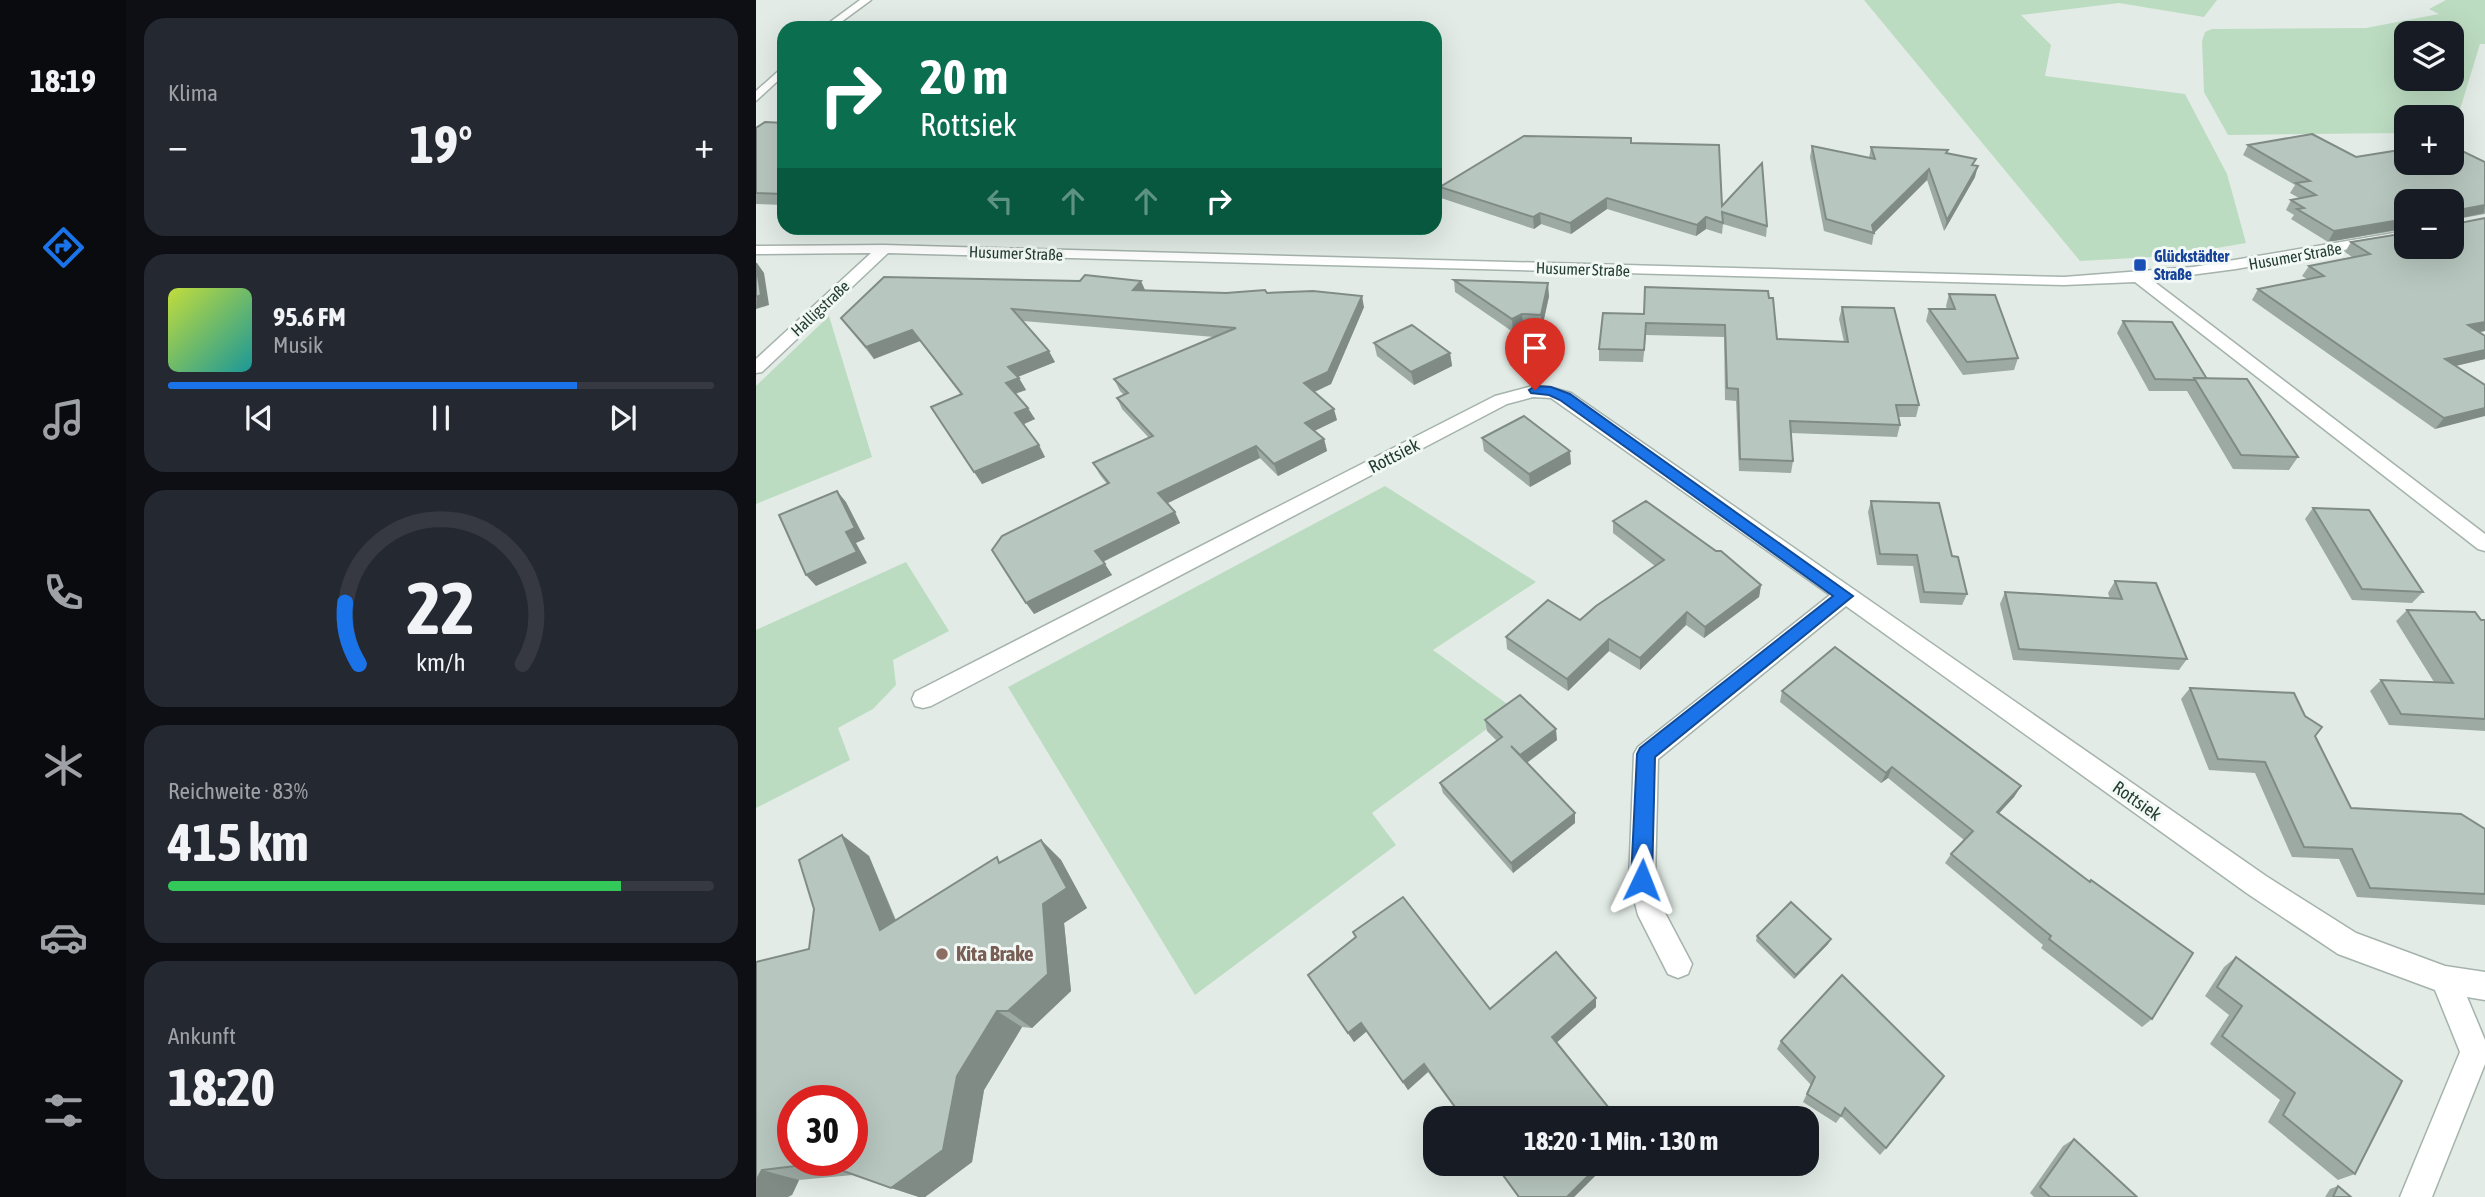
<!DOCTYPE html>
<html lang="de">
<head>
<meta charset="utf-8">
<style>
  body { margin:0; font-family:"Asap Condensed",sans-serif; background:#242831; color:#f1f3f6; height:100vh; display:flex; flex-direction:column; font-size:26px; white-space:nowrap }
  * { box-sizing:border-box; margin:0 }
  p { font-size:23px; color:#9ea1a6 }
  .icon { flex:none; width:38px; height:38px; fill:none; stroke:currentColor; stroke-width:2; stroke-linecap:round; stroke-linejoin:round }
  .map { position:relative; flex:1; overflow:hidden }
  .sheet { display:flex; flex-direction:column; gap:18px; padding:18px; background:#0d0f14; width:630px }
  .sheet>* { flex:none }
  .top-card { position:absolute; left:21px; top:21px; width:665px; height:214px; border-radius:21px; box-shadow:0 7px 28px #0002; background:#0b6e4f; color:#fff; overflow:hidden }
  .fabs { position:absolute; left:1638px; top:21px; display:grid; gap:14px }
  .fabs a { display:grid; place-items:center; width:70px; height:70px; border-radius:14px; background:#171b24; box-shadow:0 7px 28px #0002; font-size:35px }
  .speed { position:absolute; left:21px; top:1085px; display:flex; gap:14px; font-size:35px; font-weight:700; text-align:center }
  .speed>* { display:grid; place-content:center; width:91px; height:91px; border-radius:50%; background:#171b24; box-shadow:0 7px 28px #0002; line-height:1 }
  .speed .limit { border:10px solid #d22; background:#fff; color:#111 }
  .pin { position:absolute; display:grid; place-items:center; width:60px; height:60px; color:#fff; margin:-72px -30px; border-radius:50% 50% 50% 0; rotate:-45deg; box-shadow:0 0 7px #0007 }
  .pin .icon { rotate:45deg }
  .me { position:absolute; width:77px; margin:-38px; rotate:2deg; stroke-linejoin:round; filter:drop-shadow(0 0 5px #0008) }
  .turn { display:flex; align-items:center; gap:24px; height:147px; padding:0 28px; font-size:32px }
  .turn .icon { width:91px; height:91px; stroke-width:2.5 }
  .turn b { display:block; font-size:49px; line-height:60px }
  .lanes { display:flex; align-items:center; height:66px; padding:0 28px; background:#0003; justify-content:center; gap:35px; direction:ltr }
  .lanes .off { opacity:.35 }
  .big { font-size:52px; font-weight:700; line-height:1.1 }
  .sheet .card { flex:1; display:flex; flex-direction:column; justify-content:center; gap:10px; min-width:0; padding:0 24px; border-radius:21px; background:#242831 }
  .sheet .dial { align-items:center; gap:0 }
  .dial svg { height:182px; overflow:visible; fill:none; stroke:#363941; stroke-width:7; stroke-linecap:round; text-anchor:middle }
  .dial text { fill:#f1f3f6; stroke:none }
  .song { display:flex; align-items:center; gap:21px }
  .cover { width:84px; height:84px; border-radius:10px; background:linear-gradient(135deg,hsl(70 70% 55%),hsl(180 70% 35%)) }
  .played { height:7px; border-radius:4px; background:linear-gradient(90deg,#1a73e8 75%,#363941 75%) }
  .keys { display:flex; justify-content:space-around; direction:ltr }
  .heat { display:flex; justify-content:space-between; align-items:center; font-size:38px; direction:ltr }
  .charge { height:10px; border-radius:5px; background:linear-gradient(90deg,#34c759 83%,#363941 0) }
  .trip { position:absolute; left:667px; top:1106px; width:396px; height:70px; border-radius:21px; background:#171b24; box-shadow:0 7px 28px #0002; font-weight:700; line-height:70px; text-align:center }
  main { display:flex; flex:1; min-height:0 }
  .tab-bar { display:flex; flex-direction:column; width:126px; justify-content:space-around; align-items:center; background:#090b0e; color:#9ea1a6 }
  .tab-bar .icon { width:49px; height:49px }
  .tab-bar .current { color:#1a73e8 }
  .tab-bar b { font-size:32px; color:#f1f3f6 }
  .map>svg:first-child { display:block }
  .green { fill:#bcdcc1; fill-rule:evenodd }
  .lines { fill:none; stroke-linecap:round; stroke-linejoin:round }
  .street-casing { stroke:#a5b3ac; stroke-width:3 }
  .street { fill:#fff; fill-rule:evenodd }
  .wall { fill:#9daaa4 }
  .shaded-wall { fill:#808b86 }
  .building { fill:#b7c6bf; stroke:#808b86; stroke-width:2; fill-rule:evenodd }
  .route { fill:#1a73e8; stroke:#114b97; stroke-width:2 }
  .transit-dot { fill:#1a4fb4; stroke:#f2f8f5; stroke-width:2.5 }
  .education-dot { fill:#8d6e63; stroke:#f2f8f5; stroke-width:2.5 }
  .labels { text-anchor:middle; stroke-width:6; stroke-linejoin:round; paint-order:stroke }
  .far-street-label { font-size:16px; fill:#233c32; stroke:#f2f8f5 }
  .far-transit-label { font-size:16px; font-weight:bold; fill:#164399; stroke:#f2f8f5; text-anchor:start }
  .street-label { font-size:18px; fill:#233c32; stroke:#f2f8f5 }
  .near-education-label { font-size:21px; font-weight:bold; fill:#785e54; stroke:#f2f8f5; text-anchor:start }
</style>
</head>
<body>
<main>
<nav class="tab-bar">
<b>18:19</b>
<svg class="icon current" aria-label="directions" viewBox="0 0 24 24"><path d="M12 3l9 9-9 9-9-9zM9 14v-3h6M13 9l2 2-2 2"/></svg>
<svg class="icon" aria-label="music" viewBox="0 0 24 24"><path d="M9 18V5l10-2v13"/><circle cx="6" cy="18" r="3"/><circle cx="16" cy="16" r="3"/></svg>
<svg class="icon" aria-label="phone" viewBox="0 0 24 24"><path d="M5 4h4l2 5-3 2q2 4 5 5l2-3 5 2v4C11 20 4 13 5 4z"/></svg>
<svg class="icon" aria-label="climate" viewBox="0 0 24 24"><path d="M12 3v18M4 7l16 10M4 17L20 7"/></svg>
<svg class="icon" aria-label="car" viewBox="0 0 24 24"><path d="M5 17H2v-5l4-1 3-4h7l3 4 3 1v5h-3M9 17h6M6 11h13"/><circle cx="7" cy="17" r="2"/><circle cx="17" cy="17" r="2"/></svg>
<svg class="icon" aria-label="filters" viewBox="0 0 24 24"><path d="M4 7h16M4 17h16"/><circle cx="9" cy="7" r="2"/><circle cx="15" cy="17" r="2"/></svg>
</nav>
<section class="sheet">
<div class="card"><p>Klima</p>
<div class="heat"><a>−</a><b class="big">19°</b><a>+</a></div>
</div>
<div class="card">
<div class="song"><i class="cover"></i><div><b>95.6 FM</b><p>Musik</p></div></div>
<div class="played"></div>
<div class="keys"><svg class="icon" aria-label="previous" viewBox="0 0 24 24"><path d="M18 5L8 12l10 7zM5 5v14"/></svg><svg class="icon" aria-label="pause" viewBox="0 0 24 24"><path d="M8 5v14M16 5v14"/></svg><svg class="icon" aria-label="next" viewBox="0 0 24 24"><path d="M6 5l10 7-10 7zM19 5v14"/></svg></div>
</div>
<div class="card dial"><svg viewBox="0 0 100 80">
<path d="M14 69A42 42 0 1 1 86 69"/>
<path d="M14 69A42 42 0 0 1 8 42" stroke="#1a73e8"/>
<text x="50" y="56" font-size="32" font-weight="700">22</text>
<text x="50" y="72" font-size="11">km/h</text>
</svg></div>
<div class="card"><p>Reichweite · 83%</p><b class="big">415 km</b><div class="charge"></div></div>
<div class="card"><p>Ankunft</p><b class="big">18:20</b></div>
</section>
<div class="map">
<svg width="1729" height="1197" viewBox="0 0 1729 1197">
  <rect width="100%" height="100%" fill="#e2ebe6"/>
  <g class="green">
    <polygon points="1108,0 1461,0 1448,17 1363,3 1265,15 1295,45 1289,76 1429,94 1471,174 1490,243 1413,256 1324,261"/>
    <path d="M1690 0H1729V44H1724L1697 132 1696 117H1650V133L1472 135 1448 92 1446 41 1449 32 1456 29 1610 28 1683 14 1673 9ZM1650 33H1696V79H1650Z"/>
    <polygon points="73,316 116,457 0,504 0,386"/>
    <polygon points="629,486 780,582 677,650 758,709 616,813 640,845 439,995 252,687"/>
    <polygon points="150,562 193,631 137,660 140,685 117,709 82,728 94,760 0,808 0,630"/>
  </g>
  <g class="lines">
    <defs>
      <g id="street">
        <polygon points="104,0 115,0 77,28 66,28"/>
        <polygon points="28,66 28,75 0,101 0,91"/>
        <polygon points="1650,231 1650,239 1480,269 1396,280 1729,534 1729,551 1722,549 1379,282 1308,285 132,253 6,372 0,373 0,359 115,253 0,254 0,246 128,245 1308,277 1437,267"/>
        <polygon points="777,386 793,387 815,393 1510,876 1600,933 1689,966 1729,972 1729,1000 1711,997 1729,1040 1729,1064 1676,1197 1644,1197 1704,1052 1679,990 1582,954 1492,894 1090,606 902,759 899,880 908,911 936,964 932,974 922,978 912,974 882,915 873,880 878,754 882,747 1074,595 795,398 777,397 751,404 175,706 167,708 159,706 156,699 159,692 739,396"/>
      </g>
    </defs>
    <use href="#street" class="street-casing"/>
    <use href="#street" class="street"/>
  </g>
  <g class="wall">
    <polygon points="28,123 28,205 0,204 0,128"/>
    <polygon points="875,143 966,206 1011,226 1010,237 967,224 966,234 950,229 940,236 851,209 815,234 785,224 778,229 685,198 684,187"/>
    <polygon points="1492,145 1600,157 1729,162 1729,214 1701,219 1700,221 1704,223 1729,218 1729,331 1723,332 1729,359 1700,366 1729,385 1679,429 1496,300 1502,289 1551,279 1546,276 1553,266 1596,257 1589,252 1595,242 1696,247 1650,201 1650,229 1572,242 1535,219 1538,215 1530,210 1535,200 1543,198 1534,193 1539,185 1487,155"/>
    <polygon points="1056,146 1113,158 1115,147 1191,153 1218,165 1219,177 1188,231 1171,180 1118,233 1116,245 1068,231 1054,157"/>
    <polygon points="698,280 793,296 786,328 767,327 757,332 699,292"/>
    <polygon points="389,291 470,293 511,293 608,307 575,384 558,392 581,420 558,431 568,439 571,451 522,476 504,458 411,503 424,523 347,562 356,575 278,614 351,484 344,475 337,463 393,438 366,409 361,398 368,395 364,391 358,379 458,337 267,321 299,362 262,377 270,390 259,394 279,419 267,424 289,457 226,484 205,395 164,341 118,359 85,318"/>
    <polygon points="1193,294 1262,358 1258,370 1207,375 1170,321 1173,309 1191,309 1190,306"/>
    <polygon points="1013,298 1021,339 1088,342 1083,319 1086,307 1163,405 1160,417 1142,417 1144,425 1141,437 1035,433 1037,461 1035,473 983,471 980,401 969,400 968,337 890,335 887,362 843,361 843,349 888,314"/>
    <polygon points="1367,321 1451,379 1542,457 1533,470 1477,469 1431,391 1393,391 1361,333"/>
    <polygon points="618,343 694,353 696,366 658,385 621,356"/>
    <polygon points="726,438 815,464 774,487 728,451"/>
    <polygon points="1115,501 1196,556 1211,594 1206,605 1164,603 1157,566 1121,565 1112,512"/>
    <polygon points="1557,508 1667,592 1656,603 1596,600 1549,519"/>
    <polygon points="857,521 1005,585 1003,597 948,638 930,625 884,670 853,651 812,691 751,649 750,637 824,620 899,566 857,533"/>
    <polygon points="1359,581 1431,659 1423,670 1257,660 1244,604 1249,592 1354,599 1352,593"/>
    <polygon points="1651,610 1729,620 1729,731 1633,725 1614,691 1625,680 1678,682 1640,621"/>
    <polygon points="1434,688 1559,736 1595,808 1729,829 1729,905 1601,897 1583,859 1536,857 1499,773 1453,770 1425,699"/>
    <polygon points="1026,691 1265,786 1258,797 1243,813 1396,1019 1386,1027 1285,948 1287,945 1189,863 1195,854 1208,840 1132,778 1125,783 1024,702"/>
    <polygon points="729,720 801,740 771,763 819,813 819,823 757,873 687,793 684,783 741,741 731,731"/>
    <polygon points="86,835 113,856 140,920 285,840 305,860 331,908 308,923 315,991 276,1028 266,1027 228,1090 216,1162 169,1197 163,1197 97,1175 43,1180 36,1195 0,1197 53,949"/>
    <polygon points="1001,936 1072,944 1038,979 1000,941"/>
    <polygon points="1480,957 1599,1174 1582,1180 1512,1122 1524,1100 1454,1044 1473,1015 1449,996 1468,967"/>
    <polygon points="552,975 734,1009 840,1007 800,1043 861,1118 706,1118 672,1072 652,1090 611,1031 598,1042"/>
    <polygon points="1025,1041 1130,1148 1124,1155 1085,1116 1080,1123 1047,1102 1055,1085 1021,1049"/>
    <polygon points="1318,1139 1381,1197 1278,1197 1274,1193 1307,1146"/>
    <polygon points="738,1164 851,1164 818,1197 762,1197"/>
    <polygon points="1582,1186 1595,1197 1569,1197 1574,1189"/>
  </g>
  <g class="shaded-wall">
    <polygon points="1222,166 1219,177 1188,231 1191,220"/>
    <polygon points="1173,169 1171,180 1118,233 1116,225"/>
    <polygon points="851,198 851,209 815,234 814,223"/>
    <polygon points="1729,205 1728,213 1696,220 1702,210"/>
    <polygon points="784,213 785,224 778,229 777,217"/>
    <polygon points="950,217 950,229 940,236 941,225"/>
    <polygon points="1650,219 1650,228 1572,242 1578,231"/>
    <polygon points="1,263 8,273 13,305 0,309"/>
    <polygon points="385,281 390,292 377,290"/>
    <polygon points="792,283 793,296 786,328 785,315"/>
    <polygon points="606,296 608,307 575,384 552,395 548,383"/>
    <polygon points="766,314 767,327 757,332 756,319"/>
    <polygon points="1729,322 1729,331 1704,336 1712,325"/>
    <polygon points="156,330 164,341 118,359 110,347"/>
    <polygon points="1729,350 1729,359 1681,370 1689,359"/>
    <polygon points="293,351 299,362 259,378 252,367"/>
    <polygon points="694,353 696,366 658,385 655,372"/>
    <polygon points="263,378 270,390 257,394 250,383"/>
    <polygon points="272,408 279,419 266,425 259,413"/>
    <polygon points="1729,408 1729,416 1679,429 1688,418"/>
    <polygon points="578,409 581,420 552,434 549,423"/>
    <polygon points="568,439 571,451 522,476 518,464"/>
    <polygon points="283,445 289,457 226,484 218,472"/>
    <polygon points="500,446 504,458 408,505 402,493"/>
    <polygon points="814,451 815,464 774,487 773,474"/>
    <polygon points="81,491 90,502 109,539 100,543 111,563 60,586 50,575 90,532"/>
    <polygon points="419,512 424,523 346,562 339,551"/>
    <polygon points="349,564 356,575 278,614 270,603"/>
    <polygon points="1005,585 1003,597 948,638 949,627"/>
    <polygon points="931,612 930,625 884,670 884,658"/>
    <polygon points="853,639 853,651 812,691 811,679"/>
    <polygon points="800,729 801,740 766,766 764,755"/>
    <polygon points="1136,767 1132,778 1125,783 1130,773"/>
    <polygon points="1265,786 1258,797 1235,822 1241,812"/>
    <polygon points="819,813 819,823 757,873 755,863"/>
    <polygon points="86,835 113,856 151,949 124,930"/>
    <polygon points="285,840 305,860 331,908 308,923 315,991 276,1028 252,1011 287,904"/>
    <polygon points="1075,939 1072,944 1038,979 1040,975"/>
    <polygon points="840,998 840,1007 797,1046 796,1037"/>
    <polygon points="241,1011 266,1027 228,1090 216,1162 169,1197 163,1197 135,1188 201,1076"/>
    <polygon points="605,1023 611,1031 598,1042 592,1033"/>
    <polygon points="668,1064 672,1072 652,1090 647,1082"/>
    <polygon points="844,1164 851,1164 818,1197 811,1197"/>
    <polygon points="6,1170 43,1180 36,1195 32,1197 0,1197 0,1181"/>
  </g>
  <g class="building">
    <polygon points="9,122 28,123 28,194 0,193 0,128"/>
    <polygon points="1556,134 1600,157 1650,149 1650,163 1696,163 1696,146 1729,162 1729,205 1702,210 1700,221 1704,223 1729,218 1729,322 1712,325 1729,336 1729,350 1689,359 1729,385 1729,408 1688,418 1502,289 1568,276 1553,266 1614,254 1595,242 1650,233 1650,247 1696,247 1696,201 1650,201 1650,219 1578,231 1541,209 1548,208 1535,200 1560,195 1540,183 1554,181 1492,145"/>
    <polygon points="768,136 875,138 875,143 963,145 966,206 1006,163 1011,226 966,212 967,223 950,217 941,225 851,198 814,223 784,213 777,217 684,187"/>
    <polygon points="1056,146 1119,159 1115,147 1192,150 1190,153 1220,159 1216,165 1222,166 1191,220 1173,169 1116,225 1118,233 1070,219"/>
    <polygon points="0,263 5,295 0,297"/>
    <polygon points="329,275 385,281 377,290 470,293 509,290 511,293 557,291 606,296 572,372 548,383 578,409 549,423 568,439 518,464 500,446 402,493 419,512 339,551 349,564 270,603 236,550 246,536 353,483 337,463 397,436 361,398 372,393 358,379 480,328 256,309 293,351 252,367 263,378 250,383 272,408 259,413 283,445 218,472 175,407 206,394 156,330 110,347 85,318 128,277 324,281"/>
    <polygon points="698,280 792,283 785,315 766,314 756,319"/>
    <polygon points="889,287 1012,291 1013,298 1017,298 1021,339 1092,342 1086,307 1138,308 1163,405 1140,405 1144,425 1034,421 1037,461 984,459 982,389 971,388 969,325 890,323 888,350 843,349 847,313 888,314"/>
    <polygon points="1193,294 1239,295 1262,358 1211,362 1173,309 1199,309"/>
    <polygon points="1367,321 1416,322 1451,379 1438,378 1438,380 1399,379"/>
    <polygon points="656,325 694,353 655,372 618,343"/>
    <polygon points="1438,378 1491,379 1542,457 1485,455"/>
    <polygon points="768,416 814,451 773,474 726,438"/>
    <polygon points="81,491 99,528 90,532 101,552 50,575 23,515"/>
    <polygon points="890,501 960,551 965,551 1005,585 949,627 931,612 884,658 853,639 811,679 750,637 792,600 824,620 840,606 908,560 857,521"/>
    <polygon points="1115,501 1183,503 1196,556 1202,557 1211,594 1168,592 1161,555 1124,554"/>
    <polygon points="1557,508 1613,510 1667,592 1606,589"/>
    <polygon points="1359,581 1400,583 1431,659 1263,649 1249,592 1366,599"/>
    <polygon points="1651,610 1719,612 1725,620 1729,620 1729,719 1645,714 1625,680 1697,683"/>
    <polygon points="1079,647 1265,786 1241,812 1334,882 1335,880 1437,953 1396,1019 1293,939 1295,936 1195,854 1217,831 1136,767 1130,773 1026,691"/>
    <polygon points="1434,688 1538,693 1549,716 1566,727 1559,736 1595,808 1705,814 1729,829 1729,894 1614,888 1596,849 1548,847 1509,762 1462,759"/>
    <polygon points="764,695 800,729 764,755 755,746 819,813 755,863 684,783 746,737 729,720"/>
    <path d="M86 835 124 930 241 857 243 863 285 840 311 888 287 904 292 974 252 1011H241L201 1076 187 1150 135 1188 65 1163 6 1170 0 1181V962L53 949 58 909 43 860ZM37 1101H96V1160H37Z"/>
    <polygon points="647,897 734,1009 800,952 840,998 796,1037 861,1118 707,1118 668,1064 647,1082 605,1023 592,1033 552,975 600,937 597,932"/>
    <polygon points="1035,902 1075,939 1040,975 1001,936"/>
    <polygon points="1480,957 1646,1081 1599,1174 1527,1115 1539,1093 1466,1036 1486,1006 1461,987"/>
    <polygon points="1086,975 1188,1076 1130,1148 1089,1108 1085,1116 1051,1094 1059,1077 1025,1041"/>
    <polygon points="1318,1139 1381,1197 1294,1197 1284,1187"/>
    <polygon points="739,1164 844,1164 811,1197 763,1197"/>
    <polygon points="1582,1186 1595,1197 1577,1197"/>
  </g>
  <polygon class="route" points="779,386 795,387 814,394 1097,596 899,757 896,880 893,887 886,889 878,887 875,880 881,754 884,748 1077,596 804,400 793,395 775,393 773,390"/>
  <rect class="transit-dot" x="1377" y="258" width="14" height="14" rx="3.5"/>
  <circle class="education-dot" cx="186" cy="954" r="7"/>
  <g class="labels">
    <g class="far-street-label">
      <text transform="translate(260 253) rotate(2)" y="6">Husumer Straße</text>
      <text transform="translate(1539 256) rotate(-10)" y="6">Husumer Straße</text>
      <text transform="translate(827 269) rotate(2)" y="6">Husumer Straße</text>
      <text transform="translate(64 308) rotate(-43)" y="6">Halligstraße</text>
    </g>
    <g class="far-transit-label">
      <text x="1398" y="262">Glückstädter<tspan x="1398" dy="18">Straße</tspan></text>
    </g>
    <g class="street-label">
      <text transform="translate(638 456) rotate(-27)" y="6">Rottsiek</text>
      <text transform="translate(1381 801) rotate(35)" y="6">Rottsiek</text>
    </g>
    <g class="near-education-label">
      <text x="200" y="961">Kita Brake</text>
    </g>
  </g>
</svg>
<div class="fabs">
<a><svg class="icon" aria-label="layers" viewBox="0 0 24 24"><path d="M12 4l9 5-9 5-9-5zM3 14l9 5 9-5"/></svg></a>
<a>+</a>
<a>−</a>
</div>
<div class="speed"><div class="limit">30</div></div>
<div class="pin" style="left:779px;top:390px;background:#d93025"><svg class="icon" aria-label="arrive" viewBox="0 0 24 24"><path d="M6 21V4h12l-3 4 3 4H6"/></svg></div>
<svg class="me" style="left:886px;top:880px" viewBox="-20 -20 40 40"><path d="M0-17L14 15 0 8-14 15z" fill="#1a73e8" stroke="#fff" stroke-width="4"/></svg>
<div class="trip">18:20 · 1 Min. · 130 m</div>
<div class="top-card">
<div class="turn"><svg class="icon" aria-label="right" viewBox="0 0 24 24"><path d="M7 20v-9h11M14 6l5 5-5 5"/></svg><div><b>20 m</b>Rottsiek</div></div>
<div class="lanes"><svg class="icon off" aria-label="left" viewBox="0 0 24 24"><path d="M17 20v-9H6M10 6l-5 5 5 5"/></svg><svg class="icon off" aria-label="ahead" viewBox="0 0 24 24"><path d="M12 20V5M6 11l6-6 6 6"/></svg><svg class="icon off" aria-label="ahead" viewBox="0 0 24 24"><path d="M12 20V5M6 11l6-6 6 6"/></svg><svg class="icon" aria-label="right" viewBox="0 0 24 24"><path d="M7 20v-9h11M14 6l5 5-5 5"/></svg></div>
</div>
</div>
</main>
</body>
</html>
